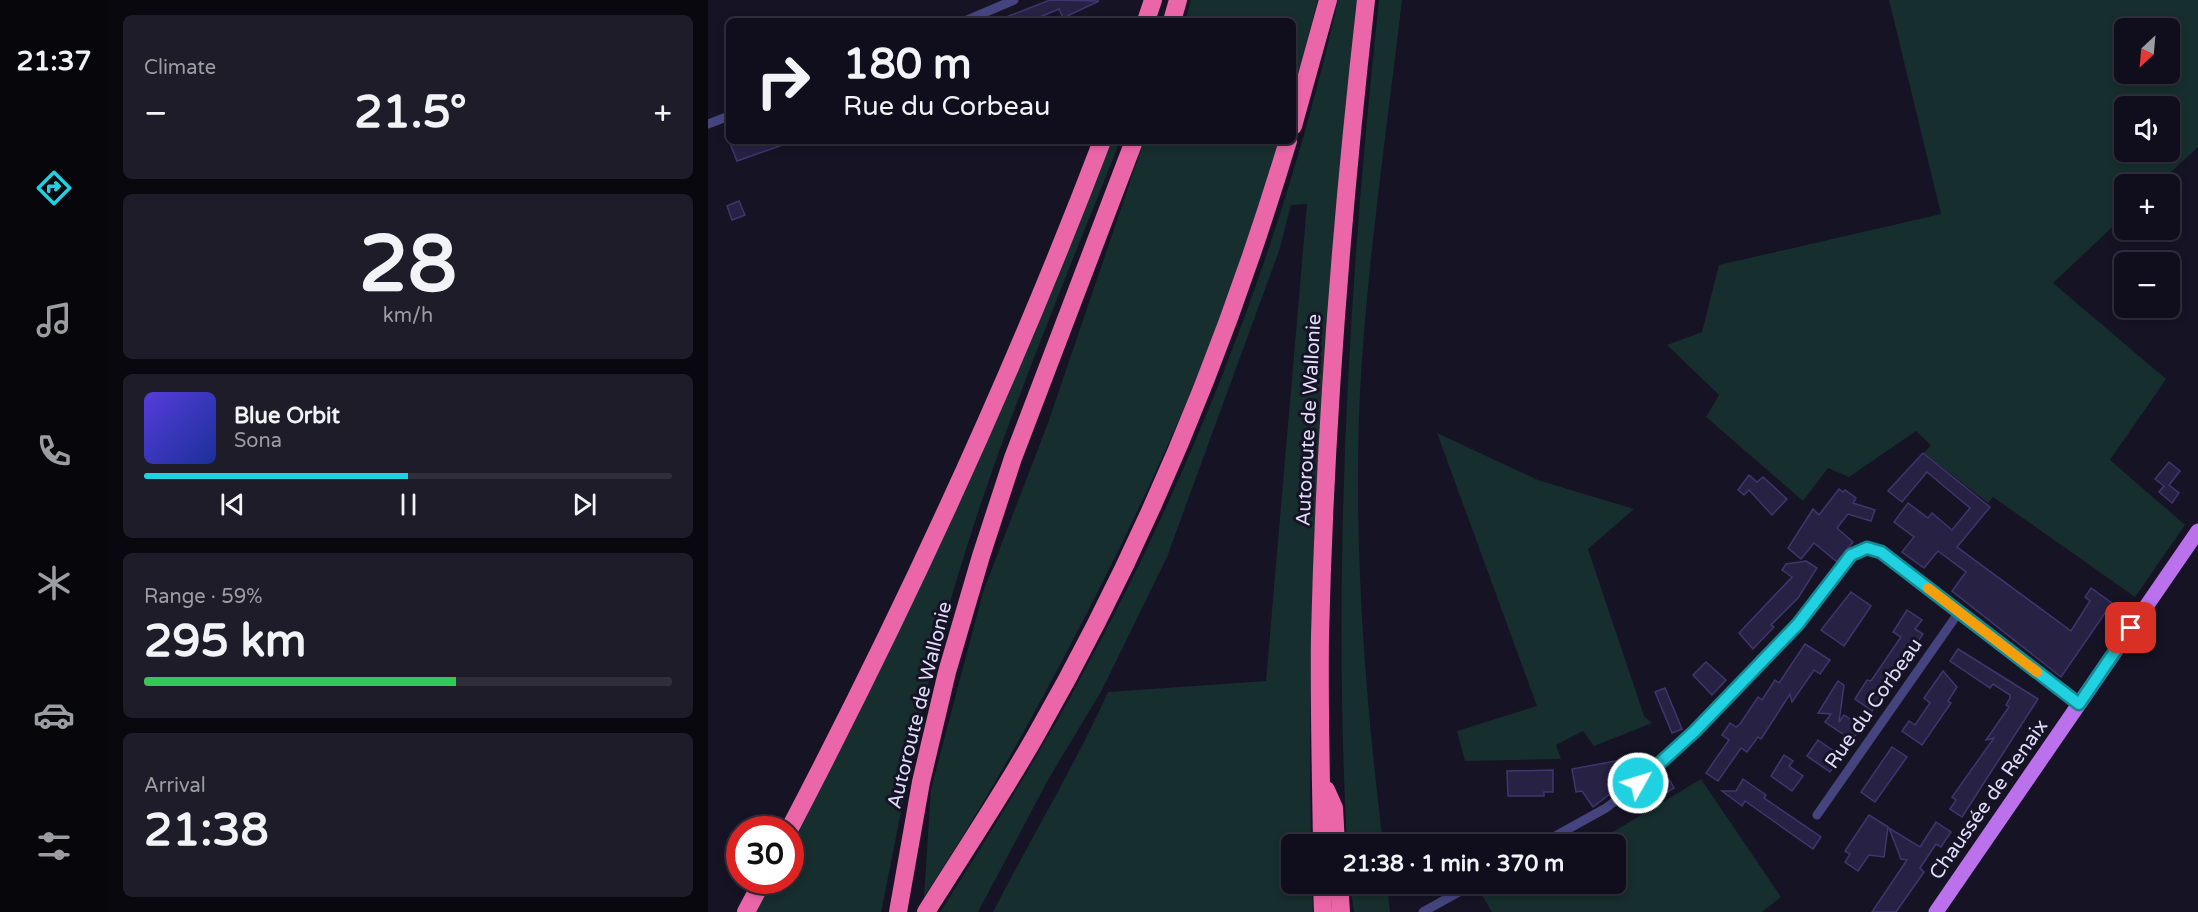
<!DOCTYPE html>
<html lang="en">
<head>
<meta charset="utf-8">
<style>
  body { margin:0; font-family:"Varela Round",sans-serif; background:#1e1c29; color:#f1f3f6; height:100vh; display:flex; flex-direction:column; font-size:22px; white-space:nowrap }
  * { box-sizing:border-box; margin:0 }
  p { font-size:20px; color:#9c9ca3 }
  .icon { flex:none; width:33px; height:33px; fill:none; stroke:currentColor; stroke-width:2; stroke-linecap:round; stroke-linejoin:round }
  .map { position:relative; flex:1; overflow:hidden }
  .side { display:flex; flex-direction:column; gap:15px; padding:15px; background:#09080f; width:600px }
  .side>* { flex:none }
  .banner { position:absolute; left:18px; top:18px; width:570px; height:126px; border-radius:9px; box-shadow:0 3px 9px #0003,0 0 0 2px #302e3b; background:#100e1c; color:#f1f3f6; overflow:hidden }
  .needle { width:39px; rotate:206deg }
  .fabs { position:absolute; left:1406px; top:18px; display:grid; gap:12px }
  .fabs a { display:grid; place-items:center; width:66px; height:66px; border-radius:9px; background:#100e1c; box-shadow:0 3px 9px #0003,0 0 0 2px #302e3b; font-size:30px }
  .speed { position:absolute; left:18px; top:816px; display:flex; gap:12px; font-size:30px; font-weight:700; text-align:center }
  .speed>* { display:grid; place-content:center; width:78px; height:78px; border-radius:50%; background:#100e1c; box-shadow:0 3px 9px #0003,0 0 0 2px #302e3b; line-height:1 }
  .speed .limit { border:9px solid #d22; background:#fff; color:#111 }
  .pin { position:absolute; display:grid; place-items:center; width:51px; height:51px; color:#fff; margin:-26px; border-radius:12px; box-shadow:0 3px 9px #0006 }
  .me { position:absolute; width:66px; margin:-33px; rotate:51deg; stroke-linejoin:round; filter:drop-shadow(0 0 4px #0008) }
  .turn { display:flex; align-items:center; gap:21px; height:126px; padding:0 18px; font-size:27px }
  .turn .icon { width:78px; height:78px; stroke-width:2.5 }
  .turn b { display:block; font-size:42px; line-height:51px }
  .big { font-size:45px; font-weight:800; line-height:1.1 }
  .side .widget { flex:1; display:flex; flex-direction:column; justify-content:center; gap:9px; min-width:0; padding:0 21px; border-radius:9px; background:#1e1c29 }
  .side .dial { align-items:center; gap:0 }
  .dial b { font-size:78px; line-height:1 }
  .song { display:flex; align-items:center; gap:18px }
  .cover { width:72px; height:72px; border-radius:9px; background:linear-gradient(135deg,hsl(250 70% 55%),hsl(230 70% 35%)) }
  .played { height:6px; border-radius:3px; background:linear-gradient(90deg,#20d2e1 50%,#302e3b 50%) }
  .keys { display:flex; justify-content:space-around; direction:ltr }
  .heat { display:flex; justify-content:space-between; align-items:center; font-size:33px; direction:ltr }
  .charge { height:9px; border-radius:4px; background:linear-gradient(90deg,#34c759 59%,#302e3b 0) }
  .trip { position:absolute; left:573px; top:834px; width:345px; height:60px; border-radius:9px; background:#100e1c; box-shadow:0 3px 9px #0003,0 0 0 2px #302e3b; font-weight:800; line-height:60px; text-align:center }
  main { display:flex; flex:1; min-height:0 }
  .tabs { display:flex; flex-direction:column; width:108px; justify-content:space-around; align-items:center; background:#06060b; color:#9c9ca3 }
  .tabs .icon { width:42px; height:42px }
  .tabs .current { color:#20d2e1 }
  .tabs b { font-size:27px; color:#f1f3f6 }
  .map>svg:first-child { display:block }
  .green { fill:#162e2d; fill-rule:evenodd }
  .building { fill:#272144; stroke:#40366d; stroke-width:1.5 }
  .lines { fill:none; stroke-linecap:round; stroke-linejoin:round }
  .minor { stroke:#45447e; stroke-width:9 }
  .primary { stroke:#bc71ec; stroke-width:15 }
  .motorway { stroke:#eb66a8; stroke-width:18 }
  .route-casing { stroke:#158892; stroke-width:15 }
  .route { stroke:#20d2e1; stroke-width:10 }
  .slow { stroke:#f59e0b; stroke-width:10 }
  .labels { text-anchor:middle; stroke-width:6; stroke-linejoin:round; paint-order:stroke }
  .street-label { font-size:20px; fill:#dfdcfa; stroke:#161325 }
</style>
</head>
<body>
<main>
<nav class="tabs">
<b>21:37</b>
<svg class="icon current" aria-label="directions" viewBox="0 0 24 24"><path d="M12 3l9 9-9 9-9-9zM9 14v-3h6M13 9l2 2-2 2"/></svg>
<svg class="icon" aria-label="music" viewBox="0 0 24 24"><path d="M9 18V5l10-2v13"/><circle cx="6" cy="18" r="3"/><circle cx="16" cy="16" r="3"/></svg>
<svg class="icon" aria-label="phone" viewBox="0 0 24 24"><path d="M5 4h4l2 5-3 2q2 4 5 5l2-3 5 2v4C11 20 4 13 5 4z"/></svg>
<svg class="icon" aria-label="climate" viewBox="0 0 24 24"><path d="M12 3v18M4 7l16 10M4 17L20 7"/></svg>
<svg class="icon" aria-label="car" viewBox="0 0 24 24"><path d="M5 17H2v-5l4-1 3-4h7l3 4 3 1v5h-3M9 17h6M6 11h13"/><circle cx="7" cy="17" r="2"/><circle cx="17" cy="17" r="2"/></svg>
<svg class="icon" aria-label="filters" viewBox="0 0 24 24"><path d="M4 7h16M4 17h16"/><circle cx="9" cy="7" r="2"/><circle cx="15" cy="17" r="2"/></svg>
</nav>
<section class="side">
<div class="widget"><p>Climate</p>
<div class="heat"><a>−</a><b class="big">21.5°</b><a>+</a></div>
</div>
<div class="widget dial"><b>28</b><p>km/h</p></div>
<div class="widget">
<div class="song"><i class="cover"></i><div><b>Blue Orbit</b><p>Sona</p></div></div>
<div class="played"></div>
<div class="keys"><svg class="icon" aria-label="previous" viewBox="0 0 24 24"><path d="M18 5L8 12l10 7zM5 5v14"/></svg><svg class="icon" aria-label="pause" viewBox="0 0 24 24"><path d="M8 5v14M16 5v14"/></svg><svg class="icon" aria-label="next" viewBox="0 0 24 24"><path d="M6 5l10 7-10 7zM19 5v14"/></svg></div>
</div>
<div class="widget"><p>Range · 59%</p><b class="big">295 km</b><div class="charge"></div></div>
<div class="widget"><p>Arrival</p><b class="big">21:38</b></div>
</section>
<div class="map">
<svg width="1490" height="912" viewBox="0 0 1490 912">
  <rect width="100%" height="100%" fill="#161325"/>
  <g class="green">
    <polygon points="483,0 610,0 585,93 585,21 477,21"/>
    <path d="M630 0H650C619 280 597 562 603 844H584V884H604L605 912H285C323 838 366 767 400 692L558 681 599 204 583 205 571 251 459 557 394 690 341 778 270 912H232C281 835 329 759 372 679 487 468 578 235 630 0Z"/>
    <path d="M671 0H694C679 130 659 261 652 392 645 542 657 695 675 844H639C624 563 641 280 671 0Z"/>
    <path d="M1181 0H1490V147L1450 184H1416V216L1345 283 1458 379 1402 460 1477 525 1427 597 1285 497 1280 503 1216 453 1223 445 1208 431 1141 477 1120 468 1095 501 998 417 1011 395 959 345 994 332 1011 265 1233 214ZM1416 28H1461V74H1416ZM1416 106H1461V152H1416Z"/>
    <path d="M402 141H412C346 308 274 476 229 650 206 736 191 825 173 912H47L64 881 82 880 83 846 154 707 236 536Z"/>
    <path d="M436 141H572C534 279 477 413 415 541 355 663 291 783 216 897L223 789 275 592 340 423Z"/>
    <polygon points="729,433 830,480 926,509 880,549 936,716 944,723 886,746 875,731 848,745 853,759 757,761 749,731 829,706"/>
    <polygon points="993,779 1073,897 1054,912 784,912 767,884 908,884 908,844 885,844"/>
    <polygon points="642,884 679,884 682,912 646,912"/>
  </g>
  <g class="building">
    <polygon points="342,0 391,1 355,18 351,9 332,17 334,21 288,21"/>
    <polygon points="21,141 86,141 29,161"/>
    <polygon points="31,201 37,215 24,220 19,206"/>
    <polygon points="1215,453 1282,507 1249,547 1363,631 1382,601 1377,597 1383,588 1404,603 1353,677 1244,591 1258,572 1230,551 1216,568 1194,552 1206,537 1186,522 1200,503 1220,518 1224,513 1244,530 1262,508 1219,472 1194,502 1180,491"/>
    <polygon points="1461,462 1472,471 1461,485 1471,493 1464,503 1451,492 1456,486 1447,479"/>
    <polygon points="1041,475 1049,482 1055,477 1079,499 1064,515 1041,490 1036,495 1030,490"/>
    <polygon points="1131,489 1135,492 1137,490 1148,498 1145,503 1167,510 1163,521 1140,514 1129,528 1145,542 1129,562 1106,543 1093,559 1080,548 1105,509 1111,515"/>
    <polygon points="1098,561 1109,568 1090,598 1063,625 1066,627 1045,649 1031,633 1084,577 1074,570 1078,564"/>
    <polygon points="1143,592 1163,606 1136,646 1113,630"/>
    <polygon points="1199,610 1214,620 1207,629 1215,634 1164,711 1147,699 1159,680 1163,681 1193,637 1185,632"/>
    <polygon points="1097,644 1122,660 1112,674 1106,670 1084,702 1082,694 1053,739 1050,737 1039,752 1033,748 1010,781 998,773 1021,740 1014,735 1022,723 1028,727 1032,724 1050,697 1054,700 1067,680 1071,683"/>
    <polygon points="1250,649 1330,699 1254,817 1242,809 1248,800 1244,797 1286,738 1278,740 1301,707 1298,705 1302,698 1302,695 1285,684 1282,688 1242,661"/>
    <polygon points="998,662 1018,680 1004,695 985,675"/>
    <polygon points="1235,671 1249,687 1240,701 1243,703 1214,745 1194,731 1201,721 1207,725 1222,703 1216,698"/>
    <polygon points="1130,681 1136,685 1131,722 1136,715 1154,727 1144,740 1117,722 1123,714 1110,713"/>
    <polygon points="957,688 974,729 964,733 947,692"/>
    <polygon points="1110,740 1133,756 1122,772 1099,756"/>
    <polygon points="1184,747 1199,757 1167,802 1153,792"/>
    <polygon points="940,755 941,758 949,758 885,807 874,791 868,792 864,769"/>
    <polygon points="1076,755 1085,761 1081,766 1095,776 1084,791 1063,776"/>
    <polygon points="845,770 845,792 836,792 836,796 800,796 799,771"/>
    <polygon points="961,779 966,788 926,812 921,804"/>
    <polygon points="1035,779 1058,795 1056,798 1113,837 1105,849 1037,801 1034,806 1014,791 1028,791"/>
    <polygon points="1161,815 1180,827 1176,857 1161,855 1150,871 1137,862 1142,854 1137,851"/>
    <polygon points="1228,822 1243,832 1233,847 1228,844 1212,868 1216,872 1188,912 1164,912 1199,860 1193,859 1181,828 1212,847"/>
  </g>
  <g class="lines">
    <g class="minor">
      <polyline points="257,21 306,0"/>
      <polyline points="0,124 21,116"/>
      <polyline points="1109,815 1251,612"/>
      <polyline points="833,844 898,808 947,770 1090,624 1143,555 1159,548 1173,552 1371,704"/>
      <polyline points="715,912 765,884"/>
    </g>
    <polyline class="primary" points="1228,912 1490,531"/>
    <g class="motorway">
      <polyline points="438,21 445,0"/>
      <polyline points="464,21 470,0"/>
      <polyline points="585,126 620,0"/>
      <polyline points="618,790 626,808 628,844"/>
      <path d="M81 830C198 606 304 377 394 141"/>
      <path d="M614 844C613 775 611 706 612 636 617 424 634 211 658 0"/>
      <polyline points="614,884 615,912"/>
      <polyline points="631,884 633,912"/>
      <polyline points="38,912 55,880"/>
      <polyline points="190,912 213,782 239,672 273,556 305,458 426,141"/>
      <path d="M218 912C255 853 294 795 328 735 435 548 518 347 580 141"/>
    </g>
  </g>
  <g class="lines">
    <defs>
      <polyline id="route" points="930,783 987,731 1090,624 1143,555 1159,548 1173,552 1371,704 1423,628"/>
    </defs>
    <use href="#route" class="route-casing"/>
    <use href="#route" class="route"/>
    <polyline class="slow" points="1220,588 1329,672"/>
  </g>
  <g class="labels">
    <g class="street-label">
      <text transform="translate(600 420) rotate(-87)" y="7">Autoroute de Wallonie</text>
      <text transform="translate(1165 703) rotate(-55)" y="7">Rue du Corbeau</text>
      <text transform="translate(211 705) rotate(-76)" y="7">Autoroute de Wallonie</text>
      <text transform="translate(1280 799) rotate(-55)" y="7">Chaussée de Renaix</text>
    </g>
  </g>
</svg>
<div class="fabs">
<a><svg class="needle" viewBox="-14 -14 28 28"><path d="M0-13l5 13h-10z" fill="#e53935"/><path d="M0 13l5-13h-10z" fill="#9c9ca3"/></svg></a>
<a><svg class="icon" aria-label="sound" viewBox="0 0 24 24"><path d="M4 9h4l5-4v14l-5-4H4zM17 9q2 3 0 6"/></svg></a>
<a>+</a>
<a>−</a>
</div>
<div class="speed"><div class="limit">30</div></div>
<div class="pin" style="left:1423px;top:628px;background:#d93025"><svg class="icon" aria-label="arrive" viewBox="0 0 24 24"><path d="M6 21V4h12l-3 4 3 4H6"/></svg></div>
<svg class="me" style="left:930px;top:783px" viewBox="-20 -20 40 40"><circle r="17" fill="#20d2e1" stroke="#fff" stroke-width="3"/><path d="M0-11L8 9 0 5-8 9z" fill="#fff"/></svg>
<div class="trip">21:38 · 1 min · 370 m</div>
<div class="banner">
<div class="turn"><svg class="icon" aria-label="right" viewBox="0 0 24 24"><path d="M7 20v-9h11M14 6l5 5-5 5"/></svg><div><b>180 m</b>Rue du Corbeau</div></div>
</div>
</div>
</main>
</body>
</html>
